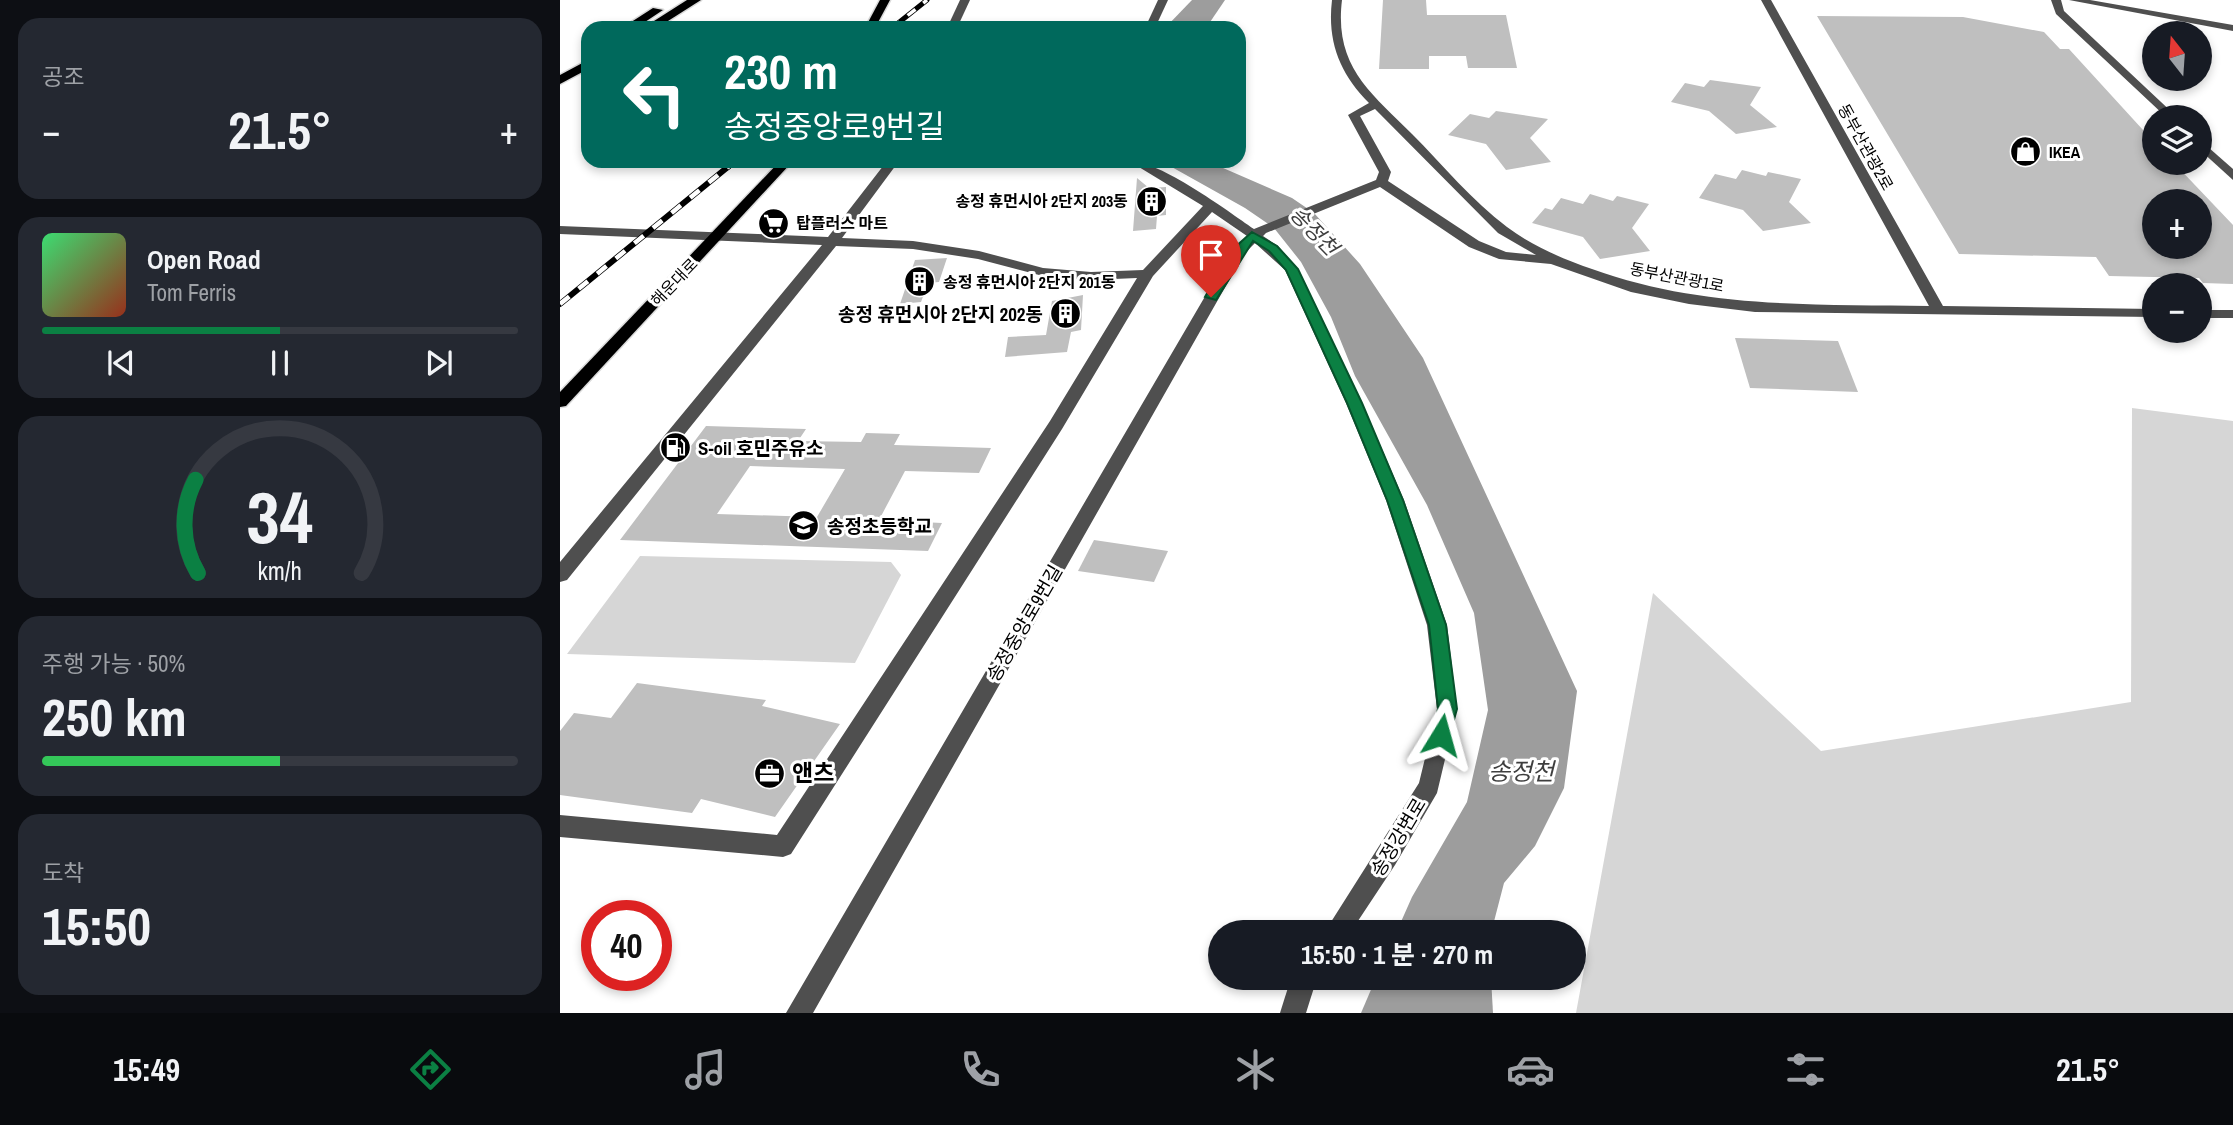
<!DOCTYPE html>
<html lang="ko">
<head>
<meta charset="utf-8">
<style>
  body { margin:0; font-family:"Archivo Narrow","Noto Sans KR",sans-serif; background:#242831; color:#f1f3f6; height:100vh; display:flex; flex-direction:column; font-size:26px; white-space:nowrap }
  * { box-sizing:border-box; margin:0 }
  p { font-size:23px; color:#9ea1a6 }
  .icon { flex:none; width:38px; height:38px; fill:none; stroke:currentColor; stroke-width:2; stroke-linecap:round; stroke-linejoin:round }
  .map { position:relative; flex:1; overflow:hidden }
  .sheet { display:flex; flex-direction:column; gap:18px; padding:18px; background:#0d0f14; width:560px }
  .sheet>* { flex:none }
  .top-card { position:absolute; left:21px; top:21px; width:665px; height:147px; border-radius:21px; box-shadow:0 4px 10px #0003; background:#00695c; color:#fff; overflow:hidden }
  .needle { width:46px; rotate:343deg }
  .controls { position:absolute; left:1582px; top:21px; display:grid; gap:14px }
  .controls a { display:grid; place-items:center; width:70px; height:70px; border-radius:50%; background:#171b24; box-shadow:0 4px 10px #0003; font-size:35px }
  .speed { position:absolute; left:21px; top:900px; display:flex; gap:14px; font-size:35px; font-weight:700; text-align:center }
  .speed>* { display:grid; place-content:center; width:91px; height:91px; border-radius:50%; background:#171b24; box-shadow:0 4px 10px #0003; line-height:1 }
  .speed .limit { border:10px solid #d22; background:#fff; color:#111 }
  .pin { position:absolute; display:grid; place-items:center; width:60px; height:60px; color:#fff; margin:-72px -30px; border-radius:50% 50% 50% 0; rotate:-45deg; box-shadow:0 0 7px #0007 }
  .pin .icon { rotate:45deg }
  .me { position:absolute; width:77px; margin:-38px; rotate:8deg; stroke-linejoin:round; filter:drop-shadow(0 0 5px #0008) }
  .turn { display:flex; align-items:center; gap:24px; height:147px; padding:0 28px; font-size:32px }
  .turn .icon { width:91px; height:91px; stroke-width:2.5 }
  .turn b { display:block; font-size:49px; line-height:60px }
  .big { font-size:52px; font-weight:700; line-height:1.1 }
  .sheet .tile { flex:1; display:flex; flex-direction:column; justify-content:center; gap:10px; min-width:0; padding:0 24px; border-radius:21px; background:#242831 }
  .sheet .dial { align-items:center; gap:0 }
  .dial svg { height:182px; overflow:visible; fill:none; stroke:#363941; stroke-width:7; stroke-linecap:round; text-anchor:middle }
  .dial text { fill:#f1f3f6; stroke:none }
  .song { display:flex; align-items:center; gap:21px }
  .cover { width:84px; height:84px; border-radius:10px; background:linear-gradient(135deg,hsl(140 70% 55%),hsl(10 70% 35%)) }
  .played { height:7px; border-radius:4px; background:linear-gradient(90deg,#0b8043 50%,#363941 50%) }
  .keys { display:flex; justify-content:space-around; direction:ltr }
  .heat { display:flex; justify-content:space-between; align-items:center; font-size:38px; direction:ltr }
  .charge { height:10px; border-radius:5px; background:linear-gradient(90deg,#34c759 50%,#363941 0) }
  .trip { position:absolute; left:648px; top:920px; width:378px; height:70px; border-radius:35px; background:#171b24; box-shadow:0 4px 10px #0003; font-weight:700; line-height:70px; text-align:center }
  .tabs { display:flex; height:112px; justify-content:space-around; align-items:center; background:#090b0e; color:#9ea1a6 }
  .tabs .icon { width:49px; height:49px }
  .tabs .selected { color:#0b8043 }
  .tabs b { font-size:32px; color:#f1f3f6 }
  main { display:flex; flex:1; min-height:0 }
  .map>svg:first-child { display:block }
  .green { fill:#d6d6d6 }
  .water { fill:#9d9d9d }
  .building { fill:#bfbfbf; fill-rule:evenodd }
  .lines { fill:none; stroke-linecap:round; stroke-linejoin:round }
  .major-casing { stroke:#dbdbdb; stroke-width:3 }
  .highway-casing { stroke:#dbdbdb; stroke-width:3 }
  .minor { fill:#4f4f4f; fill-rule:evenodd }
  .major { fill:#000; fill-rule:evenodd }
  .highway { fill:#000; fill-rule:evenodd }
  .rail-far1-casing { stroke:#000; stroke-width:5 }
  .rail-casing { stroke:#000; stroke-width:6 }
  .rail-far1 { stroke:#fff; stroke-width:3.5; stroke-dasharray:10; stroke-linecap:butt }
  .rail { stroke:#fff; stroke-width:4.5; stroke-dasharray:12; stroke-linecap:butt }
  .route { fill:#0b8043; stroke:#07532c; stroke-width:2 }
  .labels { text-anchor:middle; stroke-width:6; stroke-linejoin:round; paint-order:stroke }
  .far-street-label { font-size:16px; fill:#000; stroke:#fff }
  .far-poi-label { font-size:16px; font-weight:bold; fill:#000; stroke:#fff; text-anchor:start }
  .poi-label { font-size:19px; font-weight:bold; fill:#000; stroke:#fff; text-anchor:start }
  .street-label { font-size:19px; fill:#000; stroke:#fff }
  .water-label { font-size:21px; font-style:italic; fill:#3e3e3e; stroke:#fff }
  .near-poi-label { font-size:23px; font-weight:bold; fill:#000; stroke:#fff; text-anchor:start }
  .near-water-label { font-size:24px; font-style:italic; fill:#3e3e3e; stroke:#fff }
</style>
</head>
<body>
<main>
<section class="sheet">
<div class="tile"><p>공조</p>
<div class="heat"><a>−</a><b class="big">21.5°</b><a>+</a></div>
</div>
<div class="tile">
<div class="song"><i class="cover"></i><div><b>Open Road</b><p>Tom Ferris</p></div></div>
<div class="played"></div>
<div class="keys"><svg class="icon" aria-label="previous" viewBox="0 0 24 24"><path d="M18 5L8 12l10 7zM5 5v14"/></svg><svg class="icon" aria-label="pause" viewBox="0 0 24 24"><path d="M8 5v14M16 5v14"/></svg><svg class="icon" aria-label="next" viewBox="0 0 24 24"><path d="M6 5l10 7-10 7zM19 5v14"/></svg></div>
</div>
<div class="tile dial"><svg viewBox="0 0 100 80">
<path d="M14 69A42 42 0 1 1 86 69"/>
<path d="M14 69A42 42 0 0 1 13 28" stroke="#0b8043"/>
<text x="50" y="56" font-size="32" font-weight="700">34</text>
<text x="50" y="72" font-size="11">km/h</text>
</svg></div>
<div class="tile"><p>주행 가능 · 50%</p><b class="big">250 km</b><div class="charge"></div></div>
<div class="tile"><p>도착</p><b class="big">15:50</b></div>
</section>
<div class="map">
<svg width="1673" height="1013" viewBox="0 0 1673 1013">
  <rect width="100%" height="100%" fill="#fff"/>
  <g class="green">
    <polygon points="1572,408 1673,421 1673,1013 1016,1013 1093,593 1261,751 1571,702"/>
    <polygon points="80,556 331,562 341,575 295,663 7,654"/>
  </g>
  <g class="water">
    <polygon points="632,0 665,0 646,28 605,28"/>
    <polygon points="601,161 647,161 732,198 754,213 800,264 863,358 1017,691 1004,788 975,846 944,883 931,933 836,933 852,897 907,802 928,710 914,613 867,505 795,376 771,317 741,262 714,228 685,208"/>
    <polygon points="816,978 931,978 933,1013 801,1013"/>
  </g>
  <g class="building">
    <polygon points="823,0 866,0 867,15 946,15 957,68 908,68 906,56 869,56 869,69 819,69"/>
    <path d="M1257 16 1403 17 1484 32 1500 49H1509L1594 142V163H1614L1673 225V284L1643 283 1639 278 1549 276 1536 257 1399 254ZM1594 201H1640V247H1594Z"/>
    <polygon points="1150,80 1201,87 1190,105 1217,127 1176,134 1149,111 1111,102 1125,83 1144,87"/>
    <polygon points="936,111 988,119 970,138 991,162 946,170 926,144 888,135 910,114 929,118"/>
    <polygon points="1182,170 1206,176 1208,172 1241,179 1229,202 1251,223 1203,231 1183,210 1139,198 1155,174 1176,179"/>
    <polygon points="577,178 589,188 606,187 606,215 597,216 596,229 573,231"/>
    <polygon points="1030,194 1053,201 1057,196 1089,204 1072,228 1090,251 1040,259 1023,237 972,223 985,208 992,210 1001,198 1023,204"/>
    <polygon points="387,258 379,282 368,283 361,302 340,304 355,260"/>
    <polygon points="523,295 521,330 511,332 507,352 445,357 448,337 486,335 492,301"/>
    <polygon points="1175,338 1278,341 1298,392 1190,388"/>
    <path d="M146 426 246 429 238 441 301 442 306 433 340 434 334 445 431 448 419 473 345 471 319 520 382 523 368 551 60 540ZM190 466 285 469 257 517 157 514Z"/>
    <polygon points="534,540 608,551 594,582 518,571"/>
    <polygon points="77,683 206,700 202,706 280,724 215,817 141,799 132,813 0,795 0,731 14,713 51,718"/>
  </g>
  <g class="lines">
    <defs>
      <g id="major">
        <polygon points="320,0 330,0 315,28 305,28"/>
        <polygon points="220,161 233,161 6,406 0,407 0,392"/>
      </g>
      <g id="highway">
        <polygon points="127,0 141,0 97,28 83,28"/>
        <polygon points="93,8 103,10 76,28 62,28"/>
        <polygon points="28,60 28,69 0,84 0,75"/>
      </g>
    </defs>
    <use href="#major" class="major-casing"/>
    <use href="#highway" class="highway-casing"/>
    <g class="minor">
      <polygon points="400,0 410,0 397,28 387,28"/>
      <polygon points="598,0 608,0 595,28 585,28"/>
      <path d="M772 0H782C774 66 810 92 852 134 883 165 912 201 947 227 972 246 1003 259 1032 269 1142 309 1254 304 1369 306L1201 0H1211L1383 306 1594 309V317L1195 312 1129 304 1071 292 991 264 939 259 909 247 820 187 706 233 703 236 718 246 738 269 802 403 844 500 887 625 897 709 877 793 835 865 790 933H764L859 783 877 709 867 625 826 500 786 403 725 270 695 243 684 254 253 1013H226L671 252 687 236 652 212 593 276 502 429 231 854 223 857 0 837V815L217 835 490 421 577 278 531 280 483 276 418 259 353 249 276 246 7 580 0 582V562L262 245 0 234V226L268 237 327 161H339L282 238 353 241 419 251 483 268 531 272 583 270 643 206 569 161C601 161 666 210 694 229L816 180 819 172 788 115 809 103C780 74 767 42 772 0ZM815 109 938 233 976 255 946 252 919 241 828 181 831 172 800 116Z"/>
      <polygon points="1491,0 1501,0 1504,11 1617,117 1606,117 1496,14"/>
      <polygon points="1509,0 1530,0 1673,25 1673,31"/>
      <polygon points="1640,140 1673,169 1673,180 1640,150"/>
      <rect x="1640" y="310" width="33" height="8"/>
      <polygon points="731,978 757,978 746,1013 720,1013"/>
    </g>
    <use href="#major" class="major"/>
    <use href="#highway" class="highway"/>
    <defs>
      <g id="rail-far1">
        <polyline points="332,28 367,0"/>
        <polyline points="167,168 176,161"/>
      </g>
      <polyline id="rail" points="0,304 169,166"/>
    </defs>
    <use href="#rail-far1" class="rail-far1-casing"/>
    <use href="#rail" class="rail-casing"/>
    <use href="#rail-far1" class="rail-far1"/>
    <use href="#rail" class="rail"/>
  </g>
  <polygon class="route" points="692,232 717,246 738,269 802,403 843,500 886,625 897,709 888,741 881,743 874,741 872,735 878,709 869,625 827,500 787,403 726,270 709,251 693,241 656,300 645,297 673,249"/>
  <defs>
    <symbol id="shop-disc" viewBox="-11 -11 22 22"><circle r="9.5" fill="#000" stroke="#fff"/><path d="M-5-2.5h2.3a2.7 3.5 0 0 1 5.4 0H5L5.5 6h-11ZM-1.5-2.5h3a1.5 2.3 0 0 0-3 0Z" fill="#fff"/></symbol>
    <symbol id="building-disc" viewBox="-11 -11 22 22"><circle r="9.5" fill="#000" stroke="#fff"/><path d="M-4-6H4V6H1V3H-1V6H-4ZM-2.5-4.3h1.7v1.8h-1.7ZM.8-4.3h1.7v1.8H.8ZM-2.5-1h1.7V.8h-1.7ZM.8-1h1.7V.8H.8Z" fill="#fff"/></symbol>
    <symbol id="supermarket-disc" viewBox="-11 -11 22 22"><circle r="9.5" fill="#000" stroke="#fff"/><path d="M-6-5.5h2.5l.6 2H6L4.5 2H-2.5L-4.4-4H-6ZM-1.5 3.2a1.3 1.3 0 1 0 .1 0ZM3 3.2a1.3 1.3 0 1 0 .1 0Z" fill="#fff"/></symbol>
    <symbol id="fuel-disc" viewBox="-11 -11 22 22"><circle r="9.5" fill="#000" stroke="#fff"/><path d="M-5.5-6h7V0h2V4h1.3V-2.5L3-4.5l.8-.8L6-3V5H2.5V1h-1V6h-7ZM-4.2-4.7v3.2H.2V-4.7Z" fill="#fff"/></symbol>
    <symbol id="school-disc" viewBox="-11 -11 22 22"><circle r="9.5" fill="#000" stroke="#fff"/><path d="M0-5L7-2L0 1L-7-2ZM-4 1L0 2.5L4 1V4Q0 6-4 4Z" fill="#fff"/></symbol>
    <symbol id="office-disc" viewBox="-11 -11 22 22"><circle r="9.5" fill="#000" stroke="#fff"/><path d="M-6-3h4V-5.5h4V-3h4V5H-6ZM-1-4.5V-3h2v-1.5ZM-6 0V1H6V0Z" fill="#fff"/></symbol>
  </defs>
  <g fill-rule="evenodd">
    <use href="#shop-disc" x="1448" y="134" width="35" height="35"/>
    <use href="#building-disc" x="574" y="184" width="35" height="35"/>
    <use href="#supermarket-disc" x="196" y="206" width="35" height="35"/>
    <use href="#building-disc" x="342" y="264" width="35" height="35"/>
    <use href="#building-disc" x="488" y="296" width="35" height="35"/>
    <use href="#fuel-disc" x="98" y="430" width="35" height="35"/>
    <use href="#school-disc" x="226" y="508" width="35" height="35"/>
    <use href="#office-disc" x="192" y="756" width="35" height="35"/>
  </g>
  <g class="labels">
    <g class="far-street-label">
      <text transform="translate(1306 147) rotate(61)" y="6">동부산관광2로</text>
      <text transform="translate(1117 277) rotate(11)" y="6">동부산관광1로</text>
      <text transform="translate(114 282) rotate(-46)" y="6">해운대로</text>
    </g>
    <g class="far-poi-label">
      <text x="1489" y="158">IKEA</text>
      <text x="568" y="207" text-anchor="end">송정 휴먼시아 2단지 203동</text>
      <text x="236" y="229">탑플러스 마트</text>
      <text x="383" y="288">송정 휴먼시아 2단지 201동</text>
    </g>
    <g class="poi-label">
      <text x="483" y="321" text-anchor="end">송정 휴먼시아 2단지 202동</text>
      <text x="138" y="455">S-oil 호민주유소</text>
      <text x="267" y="533">송정초등학교</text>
    </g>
    <g class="street-label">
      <text transform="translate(464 623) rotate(-60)" y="7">송정중앙로9번길</text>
      <text transform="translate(838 837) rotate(-59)" y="7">송정강변로</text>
    </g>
    <g class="water-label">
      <text transform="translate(754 231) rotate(46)" y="7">송정천</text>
    </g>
    <g class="near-poi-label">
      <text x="232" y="781">앤츠</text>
    </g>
    <g class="near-water-label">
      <text x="961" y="780">송정천</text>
    </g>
  </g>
</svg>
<div class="controls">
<a><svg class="needle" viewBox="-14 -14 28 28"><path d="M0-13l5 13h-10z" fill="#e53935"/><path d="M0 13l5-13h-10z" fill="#9ea1a6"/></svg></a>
<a><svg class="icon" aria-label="layers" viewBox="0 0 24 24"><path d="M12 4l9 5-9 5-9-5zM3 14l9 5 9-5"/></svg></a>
<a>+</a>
<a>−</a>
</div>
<div class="speed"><div class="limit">40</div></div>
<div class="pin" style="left:651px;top:297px;background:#d93025"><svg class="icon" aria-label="arrive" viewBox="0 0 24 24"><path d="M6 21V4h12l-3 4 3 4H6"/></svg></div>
<svg class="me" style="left:881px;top:735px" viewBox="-20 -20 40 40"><path d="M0-17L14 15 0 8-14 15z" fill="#0b8043" stroke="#fff" stroke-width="4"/></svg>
<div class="trip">15:50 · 1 분 · 270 m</div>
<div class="top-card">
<div class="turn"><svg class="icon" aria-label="left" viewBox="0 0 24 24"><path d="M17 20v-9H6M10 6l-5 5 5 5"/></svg><div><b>230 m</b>송정중앙로9번길</div></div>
</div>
</div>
</main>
<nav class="tabs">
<b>15:49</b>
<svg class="icon selected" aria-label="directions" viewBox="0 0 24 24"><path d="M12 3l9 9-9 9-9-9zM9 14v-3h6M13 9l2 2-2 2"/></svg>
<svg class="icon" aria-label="music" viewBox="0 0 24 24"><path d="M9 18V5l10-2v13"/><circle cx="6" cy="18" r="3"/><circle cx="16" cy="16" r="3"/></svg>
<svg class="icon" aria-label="phone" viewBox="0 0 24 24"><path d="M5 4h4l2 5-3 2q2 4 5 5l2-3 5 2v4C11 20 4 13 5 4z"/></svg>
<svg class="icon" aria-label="climate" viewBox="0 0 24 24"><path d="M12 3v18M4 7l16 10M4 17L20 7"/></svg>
<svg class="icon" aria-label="car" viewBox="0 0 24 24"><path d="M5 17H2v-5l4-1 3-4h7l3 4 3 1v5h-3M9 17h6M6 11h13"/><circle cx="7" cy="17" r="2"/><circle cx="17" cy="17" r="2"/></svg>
<svg class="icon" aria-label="filters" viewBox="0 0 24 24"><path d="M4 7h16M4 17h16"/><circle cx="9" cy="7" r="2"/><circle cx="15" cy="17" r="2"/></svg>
<b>21.5°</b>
</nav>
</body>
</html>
